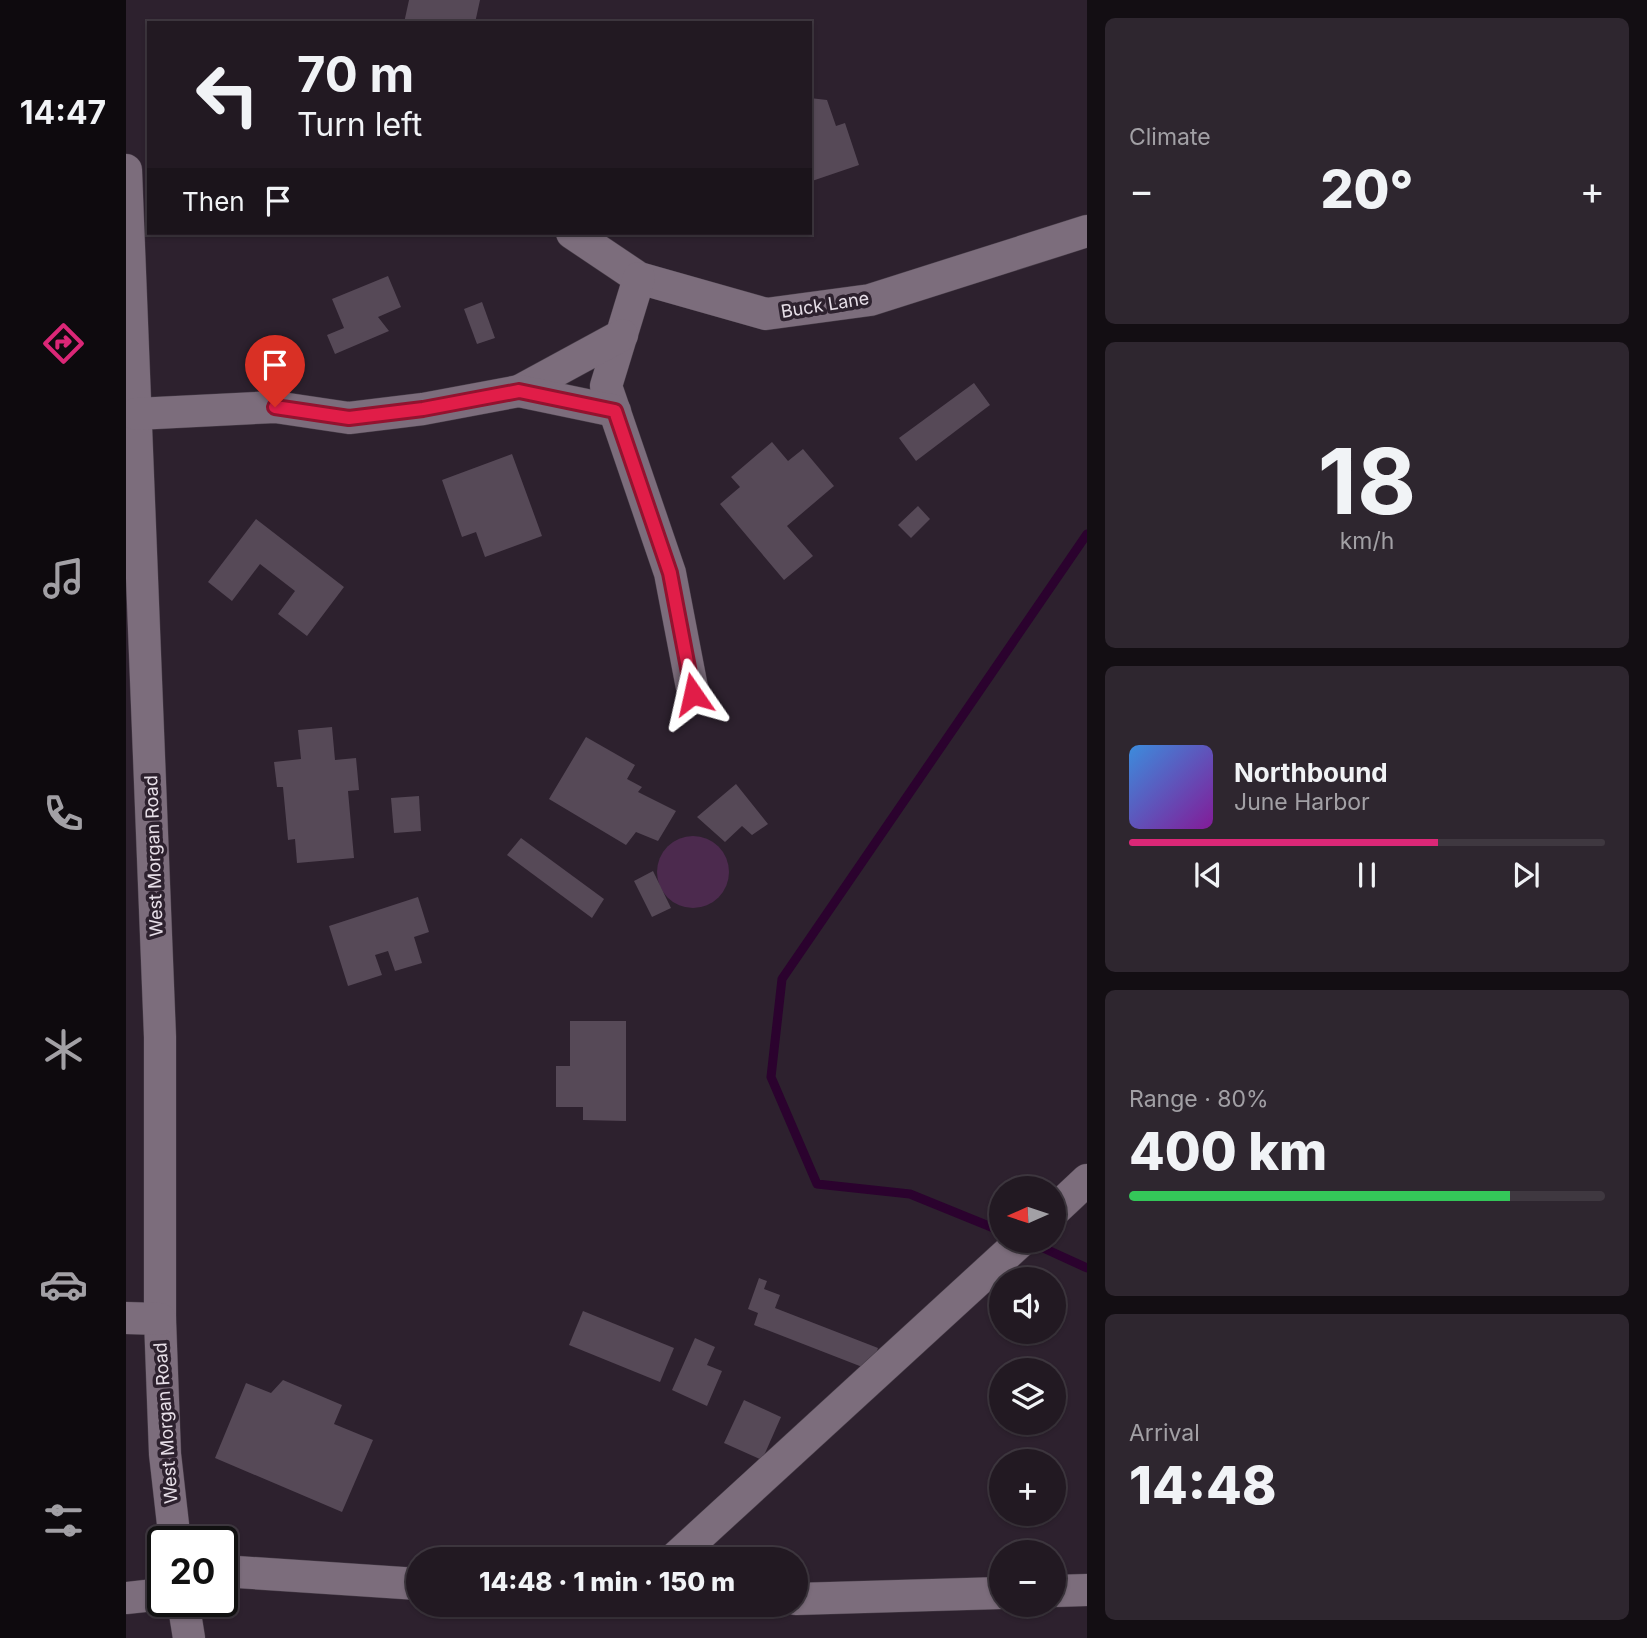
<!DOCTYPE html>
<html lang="en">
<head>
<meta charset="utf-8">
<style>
  body { margin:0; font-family:Inter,sans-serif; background:#2e262f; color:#f1f3f6; height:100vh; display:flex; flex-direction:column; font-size:26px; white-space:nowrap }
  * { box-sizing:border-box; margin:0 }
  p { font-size:23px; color:#a2a0a5 }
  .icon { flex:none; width:38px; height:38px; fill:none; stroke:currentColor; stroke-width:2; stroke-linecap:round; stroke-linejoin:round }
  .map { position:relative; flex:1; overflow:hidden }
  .panel { display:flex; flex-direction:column; gap:18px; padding:18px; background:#130e13; width:560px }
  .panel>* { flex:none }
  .hud { position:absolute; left:21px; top:21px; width:665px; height:214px; border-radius:0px; box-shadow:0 2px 5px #0004,0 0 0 2px #3f3840; background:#221922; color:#f1f3f6; overflow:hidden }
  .needle { width:46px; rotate:267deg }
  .controls { position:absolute; left:863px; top:1176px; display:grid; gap:14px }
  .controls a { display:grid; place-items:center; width:77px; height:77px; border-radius:50%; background:#221922; box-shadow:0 2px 5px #0004,0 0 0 2px #3f3840; font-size:35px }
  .speed { position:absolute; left:21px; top:1526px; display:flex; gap:14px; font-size:35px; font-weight:700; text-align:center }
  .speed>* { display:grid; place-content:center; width:91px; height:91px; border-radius:50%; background:#221922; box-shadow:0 2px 5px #0004,0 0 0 2px #3f3840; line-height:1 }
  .speed .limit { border:4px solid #111; border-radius:10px; background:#fff; color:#111 }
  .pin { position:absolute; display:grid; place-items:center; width:60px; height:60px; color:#fff; margin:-72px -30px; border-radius:50% 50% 50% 0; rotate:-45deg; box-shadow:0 0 7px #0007 }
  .pin .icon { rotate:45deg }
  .me { position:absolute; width:77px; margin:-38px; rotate:349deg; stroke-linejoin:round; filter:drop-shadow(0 0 5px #0008) }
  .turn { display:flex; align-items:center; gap:24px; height:147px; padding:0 35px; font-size:32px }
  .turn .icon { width:91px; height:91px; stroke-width:2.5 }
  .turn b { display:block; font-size:49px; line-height:60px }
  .then { display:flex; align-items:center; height:66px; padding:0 35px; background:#0003; gap:14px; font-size:26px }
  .big { font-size:52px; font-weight:800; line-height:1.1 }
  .panel .card { flex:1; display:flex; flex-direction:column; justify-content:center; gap:10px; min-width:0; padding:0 24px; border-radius:10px; background:#2e262f }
  .panel .dial { align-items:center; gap:0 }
  .dial b { font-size:91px; line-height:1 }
  .song { display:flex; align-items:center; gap:21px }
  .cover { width:84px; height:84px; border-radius:10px; background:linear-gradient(135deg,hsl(210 70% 55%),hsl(290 70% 35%)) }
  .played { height:7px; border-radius:4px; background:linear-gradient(90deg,#db2777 65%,#3f3840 65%) }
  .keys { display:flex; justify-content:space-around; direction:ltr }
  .heat { display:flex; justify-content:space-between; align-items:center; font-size:38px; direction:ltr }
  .charge { height:10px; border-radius:5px; background:linear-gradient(90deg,#34c759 80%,#3f3840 0) }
  .trip { position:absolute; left:280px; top:1547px; width:402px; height:70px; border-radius:35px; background:#221922; box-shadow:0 2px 5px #0004,0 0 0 2px #3f3840; font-weight:800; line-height:70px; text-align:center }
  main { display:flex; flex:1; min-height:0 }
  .menu { display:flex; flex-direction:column; width:126px; justify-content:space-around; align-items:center; background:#0e0a0e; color:#a2a0a5 }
  .menu .icon { width:49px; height:49px }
  .menu .active { color:#db2777 }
  .menu b { font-size:32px; color:#f1f3f6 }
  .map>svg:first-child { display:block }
  .green { fill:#4c2a4e }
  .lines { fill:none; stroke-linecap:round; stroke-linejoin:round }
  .stream { stroke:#2b022e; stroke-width:9 }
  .building { fill:#564957 }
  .minor-casing { stroke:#473d48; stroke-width:33 }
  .minor { stroke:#7c6d7c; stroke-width:32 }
  .route-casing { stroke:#92132f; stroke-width:18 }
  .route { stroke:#e11d48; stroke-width:12 }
  .labels { text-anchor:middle; stroke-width:7; stroke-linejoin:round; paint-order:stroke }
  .street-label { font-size:18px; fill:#e7dfe8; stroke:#2d212e }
</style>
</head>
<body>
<main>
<nav class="menu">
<b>14:47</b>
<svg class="icon active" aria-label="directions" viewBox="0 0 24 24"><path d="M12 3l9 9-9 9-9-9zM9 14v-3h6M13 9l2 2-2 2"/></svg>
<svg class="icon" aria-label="music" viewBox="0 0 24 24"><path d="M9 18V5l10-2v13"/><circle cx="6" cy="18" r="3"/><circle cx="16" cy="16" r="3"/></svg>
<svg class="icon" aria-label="phone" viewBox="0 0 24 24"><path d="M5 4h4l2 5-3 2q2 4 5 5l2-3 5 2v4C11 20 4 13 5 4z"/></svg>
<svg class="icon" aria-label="climate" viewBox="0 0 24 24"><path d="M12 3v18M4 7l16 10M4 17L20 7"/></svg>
<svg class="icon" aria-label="car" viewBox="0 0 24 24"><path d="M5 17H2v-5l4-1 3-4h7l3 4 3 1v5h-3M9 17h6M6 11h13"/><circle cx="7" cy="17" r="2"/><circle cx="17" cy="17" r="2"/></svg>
<svg class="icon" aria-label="filters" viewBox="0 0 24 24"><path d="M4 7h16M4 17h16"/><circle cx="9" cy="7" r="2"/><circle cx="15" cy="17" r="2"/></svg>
</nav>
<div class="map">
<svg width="961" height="1638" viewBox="0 0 961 1638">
  <rect width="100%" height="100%" fill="#2d212e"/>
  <circle class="green" cx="567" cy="872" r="36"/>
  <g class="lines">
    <g class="stream">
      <polyline points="875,1231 784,1194 691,1184 645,1077 656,979 961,534"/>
      <polyline points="902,1241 961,1268"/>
    </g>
  </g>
  <g class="building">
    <polygon points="283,0 354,0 349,23 278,23"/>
    <polygon points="684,98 701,100 710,126 719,123 733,165 686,181 684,176"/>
    <polygon points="262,276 275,307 252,317 263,331 209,354 201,335 218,328 206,299"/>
    <polygon points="356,302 369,338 351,344 338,309"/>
    <polygon points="848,383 864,405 790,461 773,438"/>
    <polygon points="646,442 662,461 677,449 708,486 661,526 687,556 658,580 594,504 614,487 605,477"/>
    <polygon points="386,454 416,536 359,557 350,532 336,537 316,480"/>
    <polygon points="792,506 804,519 785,538 772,525"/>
    <polygon points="130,519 218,587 181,636 152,614 169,591 134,564 106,601 82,582"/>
    <polygon points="206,727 209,760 230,758 233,790 222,791 228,858 171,863 169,839 162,840 157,787 151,787 148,762 175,759 172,730"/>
    <polygon points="460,737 509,765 501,779 516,787 512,792 550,811 532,841 510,832 500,845 423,799"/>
    <polygon points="610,784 642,824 626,835 616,826 599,842 571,817"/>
    <polygon points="293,796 295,831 268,833 265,798"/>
    <polygon points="395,838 478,899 466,918 381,855"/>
    <polygon points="527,871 545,908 526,917 508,881"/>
    <polygon points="292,897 303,932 288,937 296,963 269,971 262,951 249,955 256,975 222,986 203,926"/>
    <polygon points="444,1021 500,1021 500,1121 457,1120 457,1107 430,1107 430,1066 444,1066"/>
    <polygon points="633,1278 641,1281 638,1289 654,1295 649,1308 752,1348 744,1370 628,1325 632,1313 622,1309"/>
    <polygon points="457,1311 548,1348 534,1382 443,1345"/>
    <polygon points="569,1338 589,1347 581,1365 596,1371 581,1406 546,1390"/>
    <polygon points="157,1380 216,1405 208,1424 247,1440 216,1512 89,1458 120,1383 145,1393"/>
    <polygon points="618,1400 655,1417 636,1460 598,1443"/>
  </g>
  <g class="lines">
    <defs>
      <g id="minor">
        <polyline points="0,170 34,1037 34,1319 39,1454 49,1542"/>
        <polyline points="446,233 513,278 640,314 744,300 961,231"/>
        <polyline points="513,278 480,386 544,573 567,693"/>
        <polyline points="393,391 496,335"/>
        <polyline points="10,414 149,407 223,418 297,409 393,391 489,411"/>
        <polyline points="928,1211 961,1180"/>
        <polyline points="0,1318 34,1319"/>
        <polyline points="548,1559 895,1241"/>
        <polyline points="96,1571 292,1584"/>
        <polyline points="928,1591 961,1590"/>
        <polyline points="0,1598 37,1594"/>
        <polyline points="670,1599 875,1593"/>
        <polyline points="57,1601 63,1638"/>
      </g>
    </defs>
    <use href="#minor" class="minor-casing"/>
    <use href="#minor" class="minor"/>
  </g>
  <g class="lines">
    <defs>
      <polyline id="route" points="149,407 223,418 297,409 393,391 489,411 544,573 567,694"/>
    </defs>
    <use href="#route" class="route-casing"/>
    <use href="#route" class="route"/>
  </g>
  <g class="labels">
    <g class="street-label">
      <text transform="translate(699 305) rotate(-9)" y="6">Buck Lane</text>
      <text transform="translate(28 856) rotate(-92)" y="6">West Morgan Road</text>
      <text transform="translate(40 1423) rotate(-94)" y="6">West Morgan Road</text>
    </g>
  </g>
</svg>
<div class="controls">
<a><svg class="needle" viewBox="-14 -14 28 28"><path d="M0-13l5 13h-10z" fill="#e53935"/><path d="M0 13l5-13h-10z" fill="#a2a0a5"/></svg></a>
<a><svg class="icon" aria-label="sound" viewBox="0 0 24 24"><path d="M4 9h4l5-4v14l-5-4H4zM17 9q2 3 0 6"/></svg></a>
<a><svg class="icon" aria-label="layers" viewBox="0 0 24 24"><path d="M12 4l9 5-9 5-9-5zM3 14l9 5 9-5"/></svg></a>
<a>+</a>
<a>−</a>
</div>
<div class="speed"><div class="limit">20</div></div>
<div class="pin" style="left:149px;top:407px;background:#d93025"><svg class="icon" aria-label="arrive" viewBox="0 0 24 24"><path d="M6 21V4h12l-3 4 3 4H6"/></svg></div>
<svg class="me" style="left:567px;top:694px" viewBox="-20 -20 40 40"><path d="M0-17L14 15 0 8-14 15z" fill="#e11d48" stroke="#fff" stroke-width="4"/></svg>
<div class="trip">14:48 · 1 min · 150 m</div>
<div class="hud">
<div class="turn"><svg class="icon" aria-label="left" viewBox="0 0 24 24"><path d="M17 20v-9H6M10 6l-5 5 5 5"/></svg><div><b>70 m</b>Turn left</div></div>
<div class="then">Then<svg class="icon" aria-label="arrive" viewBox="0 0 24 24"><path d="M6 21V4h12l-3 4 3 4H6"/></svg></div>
</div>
</div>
<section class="panel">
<div class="card"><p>Climate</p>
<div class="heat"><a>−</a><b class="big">20°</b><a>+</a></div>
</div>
<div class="card dial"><b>18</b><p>km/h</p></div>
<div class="card">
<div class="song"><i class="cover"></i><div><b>Northbound</b><p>June Harbor</p></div></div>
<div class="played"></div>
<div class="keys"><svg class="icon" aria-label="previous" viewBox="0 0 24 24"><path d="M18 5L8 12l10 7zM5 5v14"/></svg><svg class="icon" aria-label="pause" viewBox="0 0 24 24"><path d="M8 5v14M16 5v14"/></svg><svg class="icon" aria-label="next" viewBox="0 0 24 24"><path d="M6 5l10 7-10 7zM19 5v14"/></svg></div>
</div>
<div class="card"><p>Range · 80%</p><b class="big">400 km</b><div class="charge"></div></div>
<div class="card"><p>Arrival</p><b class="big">14:48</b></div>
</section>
</main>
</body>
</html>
